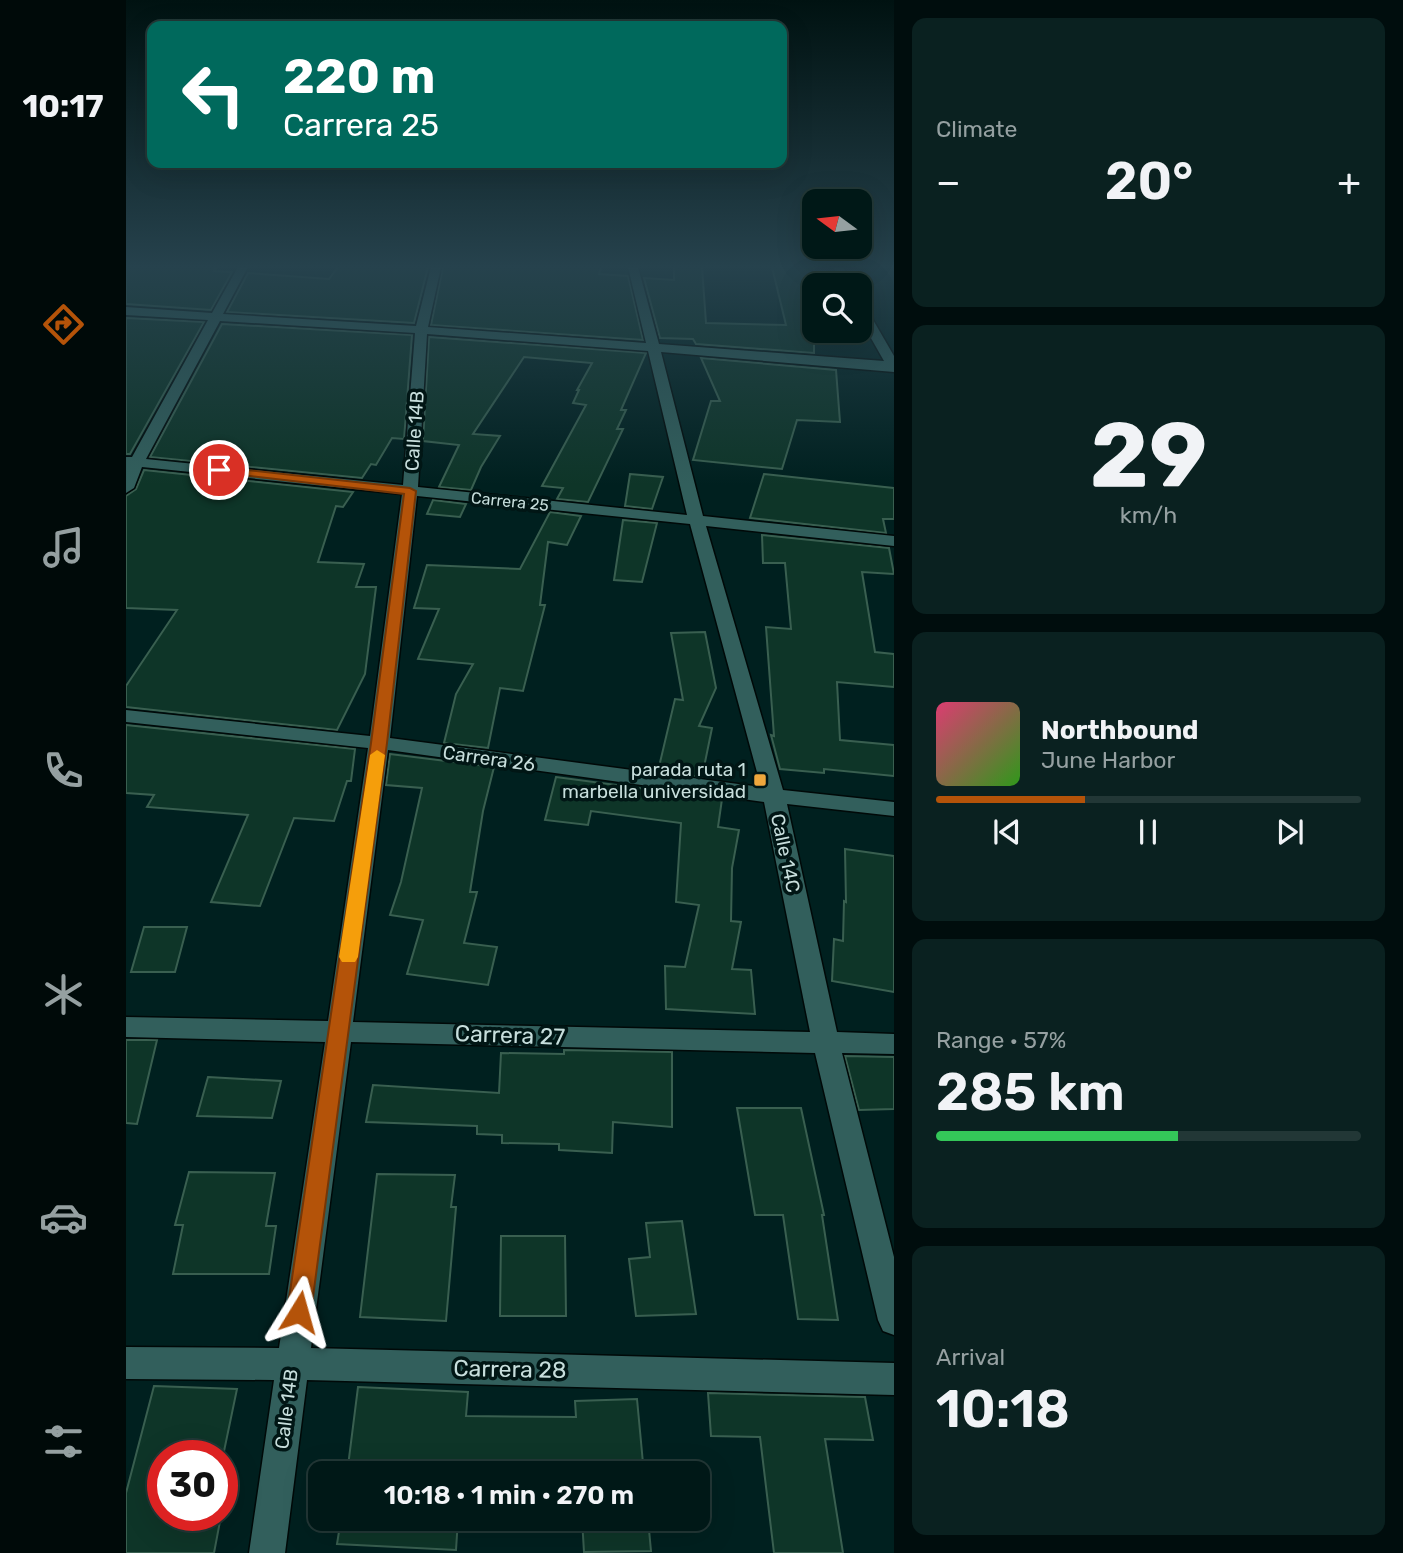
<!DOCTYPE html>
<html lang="en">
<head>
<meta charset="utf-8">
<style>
  body { margin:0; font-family:Rubik,sans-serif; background:#0a2120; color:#f1f3f6; height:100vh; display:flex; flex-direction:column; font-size:26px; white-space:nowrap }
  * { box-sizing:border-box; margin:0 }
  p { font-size:23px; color:#95a0a1 }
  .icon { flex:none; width:38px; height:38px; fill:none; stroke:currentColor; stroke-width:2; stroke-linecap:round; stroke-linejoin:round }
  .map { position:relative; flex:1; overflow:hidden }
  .side { display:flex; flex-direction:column; gap:18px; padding:18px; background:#000d0d; width:509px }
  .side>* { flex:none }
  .guide { position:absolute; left:21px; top:21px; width:640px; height:147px; border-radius:14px; box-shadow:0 7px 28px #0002,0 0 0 2px #223736; background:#00695c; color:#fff; overflow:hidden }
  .needle { width:46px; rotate:285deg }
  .controls { position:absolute; left:676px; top:189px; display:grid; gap:14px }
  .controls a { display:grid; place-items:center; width:70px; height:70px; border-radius:14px; background:#001817; box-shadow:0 7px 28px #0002,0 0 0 2px #223736; font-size:35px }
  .speed { position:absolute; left:21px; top:1440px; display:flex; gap:14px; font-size:35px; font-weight:700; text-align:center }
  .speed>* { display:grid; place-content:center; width:91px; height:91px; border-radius:50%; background:#001817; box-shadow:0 7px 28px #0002,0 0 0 2px #223736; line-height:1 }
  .speed .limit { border:10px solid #d22; background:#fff; color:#111 }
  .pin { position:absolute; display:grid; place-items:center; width:60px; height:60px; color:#fff; margin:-30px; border:4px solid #fff; border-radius:50%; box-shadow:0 2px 7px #0007 }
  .me { position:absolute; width:77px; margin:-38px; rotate:8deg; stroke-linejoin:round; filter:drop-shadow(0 0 5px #0008) }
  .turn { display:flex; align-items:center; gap:24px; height:147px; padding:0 21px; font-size:32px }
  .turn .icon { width:91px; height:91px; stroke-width:2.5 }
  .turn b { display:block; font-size:49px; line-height:60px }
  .big { font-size:52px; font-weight:600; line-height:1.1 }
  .side .tile { flex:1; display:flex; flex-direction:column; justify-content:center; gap:10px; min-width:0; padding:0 24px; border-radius:14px; background:#0a2120 }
  .side .dial { align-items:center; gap:0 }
  .dial b { font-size:91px; line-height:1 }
  .song { display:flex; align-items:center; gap:21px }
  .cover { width:84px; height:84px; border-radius:10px; background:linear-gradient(135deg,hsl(340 70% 55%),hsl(110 70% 35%)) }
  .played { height:7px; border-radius:4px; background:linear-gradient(90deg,#b45309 35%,#223736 35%) }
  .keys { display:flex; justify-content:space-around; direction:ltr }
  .heat { display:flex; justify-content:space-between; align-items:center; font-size:38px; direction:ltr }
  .charge { height:10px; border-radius:5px; background:linear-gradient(90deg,#34c759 57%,#223736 0) }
  .trip { position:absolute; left:182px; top:1461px; width:402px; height:70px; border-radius:14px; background:#001817; box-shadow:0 7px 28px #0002,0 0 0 2px #223736; font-weight:600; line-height:70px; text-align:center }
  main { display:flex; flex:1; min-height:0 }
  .tabs { display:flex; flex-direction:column; width:126px; justify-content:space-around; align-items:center; background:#000a09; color:#95a0a1 }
  .tabs .icon { width:49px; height:49px }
  .tabs .on { color:#b45309 }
  .tabs b { font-size:32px; color:#f1f3f6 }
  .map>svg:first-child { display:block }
  .building { fill:#0e3528; stroke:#395f50; stroke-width:2 }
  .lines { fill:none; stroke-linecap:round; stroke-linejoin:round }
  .street-casing { stroke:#000908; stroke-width:3 }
  .street { fill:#325f5c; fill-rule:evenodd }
  .route { fill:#b45309; stroke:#753606; stroke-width:2 }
  .slow { fill:#f59e0b }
  .poi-dot { fill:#efa73d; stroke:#011615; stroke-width:2.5 }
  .labels { text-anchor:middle; stroke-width:7; stroke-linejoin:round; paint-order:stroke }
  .far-street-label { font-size:16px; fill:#c7dedc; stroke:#011615 }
  .street-label { font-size:19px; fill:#c7dedc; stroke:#011615 }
  .poi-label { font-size:19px; fill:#c7dedc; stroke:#011615; text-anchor:end }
  .near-street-label { font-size:23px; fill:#c7dedc; stroke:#011615 }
</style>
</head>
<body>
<main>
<nav class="tabs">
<b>10:17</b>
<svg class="icon on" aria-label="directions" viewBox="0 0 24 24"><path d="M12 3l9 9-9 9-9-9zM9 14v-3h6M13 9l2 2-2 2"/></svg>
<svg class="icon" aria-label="music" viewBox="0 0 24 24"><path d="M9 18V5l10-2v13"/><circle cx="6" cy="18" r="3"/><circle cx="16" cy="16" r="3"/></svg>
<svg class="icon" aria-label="phone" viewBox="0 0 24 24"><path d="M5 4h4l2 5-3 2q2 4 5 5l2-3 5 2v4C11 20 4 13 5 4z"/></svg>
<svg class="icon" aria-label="climate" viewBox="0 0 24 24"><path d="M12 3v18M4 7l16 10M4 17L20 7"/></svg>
<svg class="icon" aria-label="car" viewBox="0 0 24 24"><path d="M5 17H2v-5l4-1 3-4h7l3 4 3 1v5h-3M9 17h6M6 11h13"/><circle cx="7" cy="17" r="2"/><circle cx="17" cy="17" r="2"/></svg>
<svg class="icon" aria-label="filters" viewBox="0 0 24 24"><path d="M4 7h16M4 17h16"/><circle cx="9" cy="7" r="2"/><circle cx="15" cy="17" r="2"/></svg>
</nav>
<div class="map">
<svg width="768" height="1553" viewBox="0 0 768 1553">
  <rect width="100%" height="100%" fill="#00201f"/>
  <g class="building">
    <polygon points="0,267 90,267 88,271 106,272 85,310 0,304"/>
    <polygon points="212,267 302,267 288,323 101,312 122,273 203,279"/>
    <polygon points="317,267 475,267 473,274 502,276 517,340 305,325"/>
    <polygon points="548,267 576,267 580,323 660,325 646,267 688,267 688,353 570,344 567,339 534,338 518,278 548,280"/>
    <polygon points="0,318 78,322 4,454 0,454"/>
    <polygon points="96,324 286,335 278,439 266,438 250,465 245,464 236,478 24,457"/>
    <polygon points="303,337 520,353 495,410 500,410 491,429 497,429 462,502 431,499 437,488 416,486 460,405 447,403 453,390 451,390 466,363 398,357 347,434 374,436 355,467 345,490 313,487 333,445 297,441"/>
    <polygon points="575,358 710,370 714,422 671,420 656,469 567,460 585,401 594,401"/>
    <polygon points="18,470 227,492 217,507 210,506 192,562 238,564 230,587 250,587 239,674 211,730 0,707 0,686 51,610 0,608 0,496 10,489"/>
    <polygon points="504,474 537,477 526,509 499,506"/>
    <polygon points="638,474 768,488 768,519 757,519 760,533 624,518"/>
    <polygon points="307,500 340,504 334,517 301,514"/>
    <polygon points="424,512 455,516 441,545 422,542 414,605 419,605 397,691 374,688 362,748 318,743 330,694 347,664 292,659 313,609 288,608 301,565 394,569"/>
    <polygon points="497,520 531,523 516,582 488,580"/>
    <polygon points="636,535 763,548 768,574 736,572 749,652 768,654 768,687 711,682 714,740 768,745 768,776 698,769 698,773 654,769 645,735 648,736 640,627 665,629 659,563 637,563"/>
    <polygon points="579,632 590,688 573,726 586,728 576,777 532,771 549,699 557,700 545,633"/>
    <polygon points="0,725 229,749 225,781 221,781 208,821 168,818 134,906 85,902 122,815 21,807 28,795 0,793"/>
    <polygon points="264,754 368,767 357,811 344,892 351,892 338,943 371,947 362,985 281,974 297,920 264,915 275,882 296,788 260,785"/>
    <polygon points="430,777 596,799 592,827 613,830 606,868 605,921 615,922 606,969 625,970 629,1014 540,1009 539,966 559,967 573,905 550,902 555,823 465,811 462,825 419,820"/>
    <polygon points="719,849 768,856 768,992 706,981 708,939 717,941 718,901 720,902"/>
    <polygon points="18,927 61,927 49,972 5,972"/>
    <polygon points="0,1040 31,1040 11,1124 0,1123"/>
    <polygon points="438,1050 546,1052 546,1127 487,1122 486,1153 433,1150 433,1144 376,1143 376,1135 351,1134 351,1126 240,1122 247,1085 373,1093 375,1053 438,1054"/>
    <polygon points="719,1056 768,1057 768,1109 733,1110"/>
    <polygon points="82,1077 155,1081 146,1118 71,1116"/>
    <polygon points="611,1108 675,1108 698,1215 696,1215 712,1320 672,1319 657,1215 629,1215"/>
    <polygon points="63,1172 149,1173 140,1226 150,1226 143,1274 47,1274 57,1225 49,1225"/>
    <polygon points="251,1174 329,1175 325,1207 330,1207 320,1321 234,1317"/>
    <polygon points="556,1221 570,1314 510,1316 503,1259 524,1257 520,1223"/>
    <polygon points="375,1236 439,1236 440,1316 374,1316"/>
    <polygon points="28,1386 111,1389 97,1456 37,1456 37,1516 95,1516 88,1553 0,1553 0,1493"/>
    <polygon points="232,1387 342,1392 340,1416 450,1417 449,1401 511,1399 518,1474 221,1474"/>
    <polygon points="582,1393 739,1397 747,1440 699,1439 717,1553 648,1553 634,1437 585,1436"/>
    <polygon points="215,1519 332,1519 330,1550 211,1544"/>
    <polygon points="456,1519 522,1519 525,1551 458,1552"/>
  </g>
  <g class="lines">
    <defs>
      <g id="street">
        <path d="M112 267H122L97 314 290 326 305 267H315L302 327 520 343 502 267H512L533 344 758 361 733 317V303L739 306 768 356V372L535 352 577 516 768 536V546L580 526 657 790 768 802V816L661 804 711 1032 768 1034V1054L716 1053 768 1257V1335L757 1331 752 1320 689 1053 225 1042 185 1348 768 1363V1395L181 1380 159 1553H123L148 1380 0 1379V1347L153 1348 199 1042 0 1037V1017L202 1021 242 748 0 722V710L244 736 276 494 16 467 8 488 0 493V457H6L82 320 0 315V307L86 313ZM94 321 289 333 277 485 20 459ZM301 334 522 351 561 515 292 487ZM291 496 564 524 635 787 264 738ZM262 750 638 802 684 1032 227 1022Z"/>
        <polygon points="707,267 717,267 727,285 717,285"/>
      </g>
    </defs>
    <use href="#street" class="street-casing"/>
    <use href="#street" class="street"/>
  </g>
  <linearGradient id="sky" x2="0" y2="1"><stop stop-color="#001211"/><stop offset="0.55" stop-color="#26424d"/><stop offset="1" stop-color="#26424d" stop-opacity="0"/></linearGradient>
  <rect width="768" height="485" fill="url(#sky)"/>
  <polygon class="route" points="93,467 284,488 290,491 261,743 185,1312 182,1321 173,1324 165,1321 161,1312 245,743 278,494 89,472 87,470"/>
  <polygon class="slow" points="251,750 259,755 232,957 229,962 216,962 213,957 244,755"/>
  <rect class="poi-dot" x="627" y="773" width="14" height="14" rx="3.5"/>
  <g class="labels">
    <g class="far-street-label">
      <text transform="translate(384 501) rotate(6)" y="6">Carrera 25</text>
    </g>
    <g class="street-label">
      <text transform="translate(288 431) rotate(-86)" y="7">Calle 14B</text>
      <text transform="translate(363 758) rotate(8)" y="7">Carrera 26</text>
      <text transform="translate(660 853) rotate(78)" y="7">Calle 14C</text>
      <text transform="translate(160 1409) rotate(-83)" y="7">Calle 14B</text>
    </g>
    <g class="poi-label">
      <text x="620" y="776">parada ruta 1<tspan x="620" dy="22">marbella universidad</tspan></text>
    </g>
    <g class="near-street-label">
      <text transform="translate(384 1035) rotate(2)" y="8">Carrera 27</text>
      <text transform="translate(384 1369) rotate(1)" y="8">Carrera 28</text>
    </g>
  </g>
</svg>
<div class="controls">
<a><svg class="needle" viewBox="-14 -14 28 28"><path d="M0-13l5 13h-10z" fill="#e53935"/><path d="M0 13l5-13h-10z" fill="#95a0a1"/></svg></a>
<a><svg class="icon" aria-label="search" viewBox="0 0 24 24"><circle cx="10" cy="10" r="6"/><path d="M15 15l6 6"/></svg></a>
</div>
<div class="speed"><div class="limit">30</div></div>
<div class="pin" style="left:93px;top:470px;background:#d93025"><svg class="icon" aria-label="arrive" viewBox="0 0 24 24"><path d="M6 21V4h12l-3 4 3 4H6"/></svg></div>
<svg class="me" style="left:173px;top:1312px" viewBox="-20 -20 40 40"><path d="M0-17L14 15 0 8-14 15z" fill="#b45309" stroke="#fff" stroke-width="4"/></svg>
<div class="trip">10:18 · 1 min · 270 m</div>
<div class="guide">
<div class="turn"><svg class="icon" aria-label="left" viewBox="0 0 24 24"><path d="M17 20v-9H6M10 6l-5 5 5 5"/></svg><div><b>220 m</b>Carrera 25</div></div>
</div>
</div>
<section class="side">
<div class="tile"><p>Climate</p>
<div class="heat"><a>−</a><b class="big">20°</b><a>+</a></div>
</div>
<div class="tile dial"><b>29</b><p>km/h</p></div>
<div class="tile">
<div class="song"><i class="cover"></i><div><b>Northbound</b><p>June Harbor</p></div></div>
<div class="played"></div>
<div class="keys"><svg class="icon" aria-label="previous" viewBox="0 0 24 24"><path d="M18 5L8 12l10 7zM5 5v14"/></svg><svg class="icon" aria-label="pause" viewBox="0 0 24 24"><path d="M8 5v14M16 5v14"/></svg><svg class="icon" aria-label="next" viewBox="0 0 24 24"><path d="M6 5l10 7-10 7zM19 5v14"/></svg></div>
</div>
<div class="tile"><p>Range · 57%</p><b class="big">285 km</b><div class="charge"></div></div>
<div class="tile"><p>Arrival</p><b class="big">10:18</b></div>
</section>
</main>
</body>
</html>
